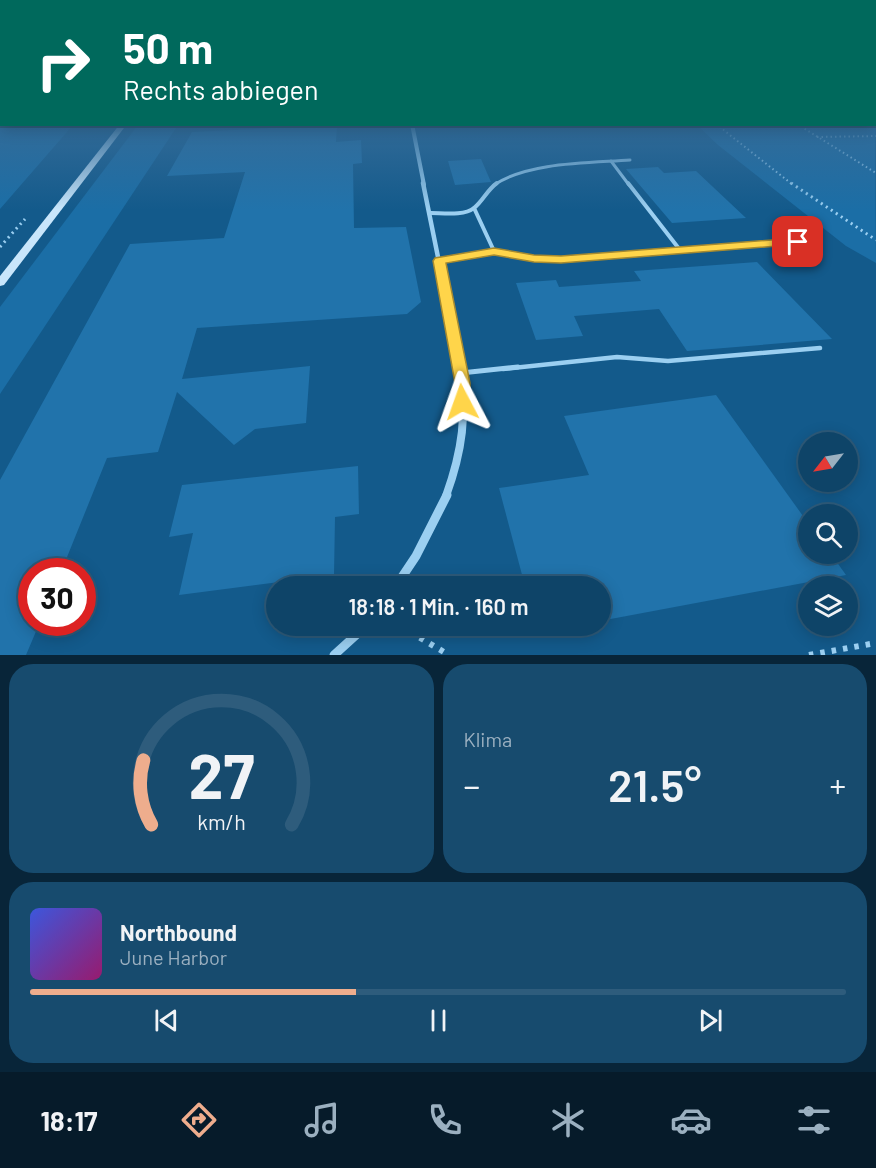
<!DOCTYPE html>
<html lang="de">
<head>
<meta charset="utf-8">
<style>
  body { margin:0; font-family:Barlow,sans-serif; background:#174b6e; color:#f1f3f6; height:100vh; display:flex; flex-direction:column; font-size:22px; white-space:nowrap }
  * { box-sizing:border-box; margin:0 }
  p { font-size:20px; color:#9bb0c0 }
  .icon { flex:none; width:33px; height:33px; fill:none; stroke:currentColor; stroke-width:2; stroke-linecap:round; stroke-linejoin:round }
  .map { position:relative; height:655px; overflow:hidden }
  .drawer { display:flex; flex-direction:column; gap:9px; padding:9px; background:#082539; flex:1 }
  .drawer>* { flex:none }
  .top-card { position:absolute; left:0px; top:0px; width:876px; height:126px; box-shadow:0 3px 15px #0003,0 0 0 2px #2e5c7c; background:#00695c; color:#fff; overflow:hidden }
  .needle { width:39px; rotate:239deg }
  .controls { position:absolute; left:798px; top:432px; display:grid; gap:12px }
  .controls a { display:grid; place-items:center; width:60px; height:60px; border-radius:50%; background:#0e4468; box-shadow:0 3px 15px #0003,0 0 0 2px #2e5c7c; font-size:30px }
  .speed { position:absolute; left:18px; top:558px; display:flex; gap:12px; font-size:30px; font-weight:700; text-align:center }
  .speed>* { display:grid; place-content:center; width:78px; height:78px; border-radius:50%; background:#0e4468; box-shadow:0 3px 15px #0003,0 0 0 2px #2e5c7c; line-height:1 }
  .speed .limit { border:9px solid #d22; background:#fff; color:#111 }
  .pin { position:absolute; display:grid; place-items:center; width:51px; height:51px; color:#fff; margin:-26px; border-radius:12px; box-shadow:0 3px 9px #0006 }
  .me { position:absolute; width:66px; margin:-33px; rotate:356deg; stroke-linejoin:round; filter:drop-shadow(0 0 4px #0008) }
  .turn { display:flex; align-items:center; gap:21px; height:126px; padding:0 24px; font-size:27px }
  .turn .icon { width:78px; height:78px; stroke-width:2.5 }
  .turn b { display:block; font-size:42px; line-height:51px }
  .big { font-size:45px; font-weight:600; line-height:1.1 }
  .drawer .tile { flex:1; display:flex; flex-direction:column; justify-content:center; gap:9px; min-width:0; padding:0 21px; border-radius:24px; background:#174b6e }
  .drawer .dial { align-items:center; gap:0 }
  .dial svg { height:156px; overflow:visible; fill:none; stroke:#2e5c7c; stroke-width:7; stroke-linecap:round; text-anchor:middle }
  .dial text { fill:#f1f3f6; stroke:none }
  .song { display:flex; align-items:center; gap:18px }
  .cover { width:72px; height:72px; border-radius:9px; background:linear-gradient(135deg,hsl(230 70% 55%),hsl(320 70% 35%)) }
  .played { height:6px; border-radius:3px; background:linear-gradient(90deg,#eead8d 40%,#2e5c7c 40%) }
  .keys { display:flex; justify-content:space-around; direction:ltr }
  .heat { display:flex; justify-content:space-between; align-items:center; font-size:33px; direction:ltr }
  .drawer .tiles { flex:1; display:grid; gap:9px; grid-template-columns:1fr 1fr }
  .tile:last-child { grid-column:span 2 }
  .trip { position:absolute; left:266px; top:576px; width:345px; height:60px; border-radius:30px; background:#0e4468; box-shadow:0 3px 15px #0003,0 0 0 2px #2e5c7c; font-weight:600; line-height:60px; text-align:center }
  .menu { display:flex; height:96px; justify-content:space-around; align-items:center; background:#061b2a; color:#9bb0c0 }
  .menu .icon { width:42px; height:42px }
  .menu .on { color:#eead8d }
  .menu b { font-size:27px; color:#f1f3f6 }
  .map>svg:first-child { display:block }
  .green { fill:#1b6ea6 }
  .building { fill:#2173ab }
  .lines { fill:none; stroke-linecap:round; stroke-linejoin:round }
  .path-far2 { stroke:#9bcff1; stroke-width:2; stroke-dasharray:1.5 3; stroke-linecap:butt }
  .path-far1 { stroke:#9bcff1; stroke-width:3; stroke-dasharray:2 4; stroke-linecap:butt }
  .path { stroke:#9bcff1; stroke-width:6; stroke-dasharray:4.5 7; stroke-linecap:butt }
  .lane-far3 { stroke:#9bcff1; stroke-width:3 }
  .lane-far2 { stroke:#9bcff1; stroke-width:4 }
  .lane-far1 { stroke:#9bcff1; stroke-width:4.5 }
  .lane { stroke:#9bcff1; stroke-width:5 }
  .street-far4 { stroke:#9bcff1; stroke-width:4 }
  .street-far3 { stroke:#9bcff1; stroke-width:4.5 }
  .street-far2 { stroke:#9bcff1; stroke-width:6 }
  .street-far1 { stroke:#9bcff1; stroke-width:8 }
  .street { stroke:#9bcff1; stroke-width:9 }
  .secondary { fill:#c9e6fb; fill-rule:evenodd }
  .route { fill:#ffd54a; stroke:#a68a30; stroke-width:1.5 }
</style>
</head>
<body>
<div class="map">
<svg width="876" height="655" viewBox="0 0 876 655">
  <rect width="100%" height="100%" fill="#135a8b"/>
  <g class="green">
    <polygon points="0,119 2,124 73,125 0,209"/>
    <polygon points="875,119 876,263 846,246 718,145 697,125 874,124"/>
    <polygon points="138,125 178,125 0,394 0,307"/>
  </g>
  <g class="building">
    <polygon points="337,125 336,142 361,140 362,163 353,164 354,228 406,227 421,302 407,314 197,328 182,379 310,366 306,423 255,429 234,445 177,392 158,452 107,458 61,572 32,572 32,622 40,622 26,655 0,655 0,480 130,244 224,238 245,172 167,176 192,132"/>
    <polygon points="481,159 491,182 455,185 448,161"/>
    <polygon points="658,167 664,173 696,171 746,218 672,223 626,169"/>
    <polygon points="757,262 832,339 687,351 659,309 574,316 583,336 536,340 516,283 556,280 559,287 641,281 634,271"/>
    <polygon points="716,395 808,523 808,554 831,554 846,575 600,621 600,586 525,586 499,488 589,475 564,416"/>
    <polygon points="358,466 359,514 335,517 334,575 179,595 193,533 169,537 182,485"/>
  </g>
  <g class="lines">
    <g class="path-far2">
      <polyline points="716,124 793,185"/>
      <polyline points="797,124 876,173"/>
      <polyline points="817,137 876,136"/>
    </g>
    <g class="path-far1">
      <polyline points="791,183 876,240"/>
      <polyline points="0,247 25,219"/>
    </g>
    <g class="path">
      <polyline points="400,626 449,655"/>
      <polyline points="809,655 876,643"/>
    </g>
    <g class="lane-far3">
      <polyline points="611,161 629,185"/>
      <path d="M494 185C528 162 589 163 630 160"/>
    </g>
    <g class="lane-far2">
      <polyline points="628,183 680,250"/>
      <polyline points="474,208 494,251"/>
      <path d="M431 213C443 213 464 216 474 208 483 201 487 190 497 183"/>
      <polyline points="439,261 494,251 534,259 561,259 798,242"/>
    </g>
    <polyline class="lane-far1" points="503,369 617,357 668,361 820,348"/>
    <polyline class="lane" points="461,373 518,367"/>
    <polyline class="street-far4" points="412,124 424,185"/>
    <polyline class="street-far3" points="423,183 440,267"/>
    <polyline class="street-far2" points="439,265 459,369"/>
    <path class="street-far1" d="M446 496C462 452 468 413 459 367"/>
    <g class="street">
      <polyline points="396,586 416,556 447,495"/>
      <polyline points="334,655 366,626"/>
    </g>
    <polygon class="secondary" points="120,124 127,124 4,285 0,286 0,276"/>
  </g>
  <linearGradient id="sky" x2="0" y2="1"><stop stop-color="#0a324c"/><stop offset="0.57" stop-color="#336b98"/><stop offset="1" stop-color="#336b98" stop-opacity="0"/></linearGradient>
  <rect width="876" height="210" fill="url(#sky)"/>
  <polygon class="route" points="798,238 802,239 802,244 561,263 534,262 494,255 446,263 470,383 470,402 468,406 462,408 457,406 455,402 455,383 433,261 435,258 494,248 534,255 561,256"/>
</svg>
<div class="controls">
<a><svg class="needle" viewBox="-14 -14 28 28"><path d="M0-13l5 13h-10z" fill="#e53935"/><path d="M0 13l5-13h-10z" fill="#9bb0c0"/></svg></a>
<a><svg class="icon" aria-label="search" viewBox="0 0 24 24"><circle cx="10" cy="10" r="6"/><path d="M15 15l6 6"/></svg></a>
<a><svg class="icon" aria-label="layers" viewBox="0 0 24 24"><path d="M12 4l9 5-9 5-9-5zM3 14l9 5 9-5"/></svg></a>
</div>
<div class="speed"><div class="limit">30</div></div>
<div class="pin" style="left:798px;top:242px;background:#d93025"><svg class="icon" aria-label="arrive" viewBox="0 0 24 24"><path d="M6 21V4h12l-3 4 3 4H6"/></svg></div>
<svg class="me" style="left:462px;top:402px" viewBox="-20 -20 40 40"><path d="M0-17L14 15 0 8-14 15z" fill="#ffd54a" stroke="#fff" stroke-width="4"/></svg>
<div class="trip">18:18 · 1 Min. · 160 m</div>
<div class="top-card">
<div class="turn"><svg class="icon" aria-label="right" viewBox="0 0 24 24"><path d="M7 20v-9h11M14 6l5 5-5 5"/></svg><div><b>50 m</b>Rechts abbiegen</div></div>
</div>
</div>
<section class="drawer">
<div class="tiles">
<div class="tile dial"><svg viewBox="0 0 100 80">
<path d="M14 69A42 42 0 1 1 86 69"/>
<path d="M14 69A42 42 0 0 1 10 36" stroke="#eead8d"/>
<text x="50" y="56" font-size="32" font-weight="700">27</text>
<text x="50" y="72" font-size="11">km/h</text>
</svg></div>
<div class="tile"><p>Klima</p>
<div class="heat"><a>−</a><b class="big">21.5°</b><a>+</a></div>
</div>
<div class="tile">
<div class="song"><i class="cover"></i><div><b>Northbound</b><p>June Harbor</p></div></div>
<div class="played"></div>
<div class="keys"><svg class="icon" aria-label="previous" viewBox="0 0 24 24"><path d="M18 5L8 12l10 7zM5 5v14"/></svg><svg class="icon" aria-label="pause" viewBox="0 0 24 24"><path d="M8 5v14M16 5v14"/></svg><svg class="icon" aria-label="next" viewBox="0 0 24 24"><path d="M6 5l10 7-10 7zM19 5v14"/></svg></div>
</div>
</div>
</section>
<nav class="menu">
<b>18:17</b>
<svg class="icon on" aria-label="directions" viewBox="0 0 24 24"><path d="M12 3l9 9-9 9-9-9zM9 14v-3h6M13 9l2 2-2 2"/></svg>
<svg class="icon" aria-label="music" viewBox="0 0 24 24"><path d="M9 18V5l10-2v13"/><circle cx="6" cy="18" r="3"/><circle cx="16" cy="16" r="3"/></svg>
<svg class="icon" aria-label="phone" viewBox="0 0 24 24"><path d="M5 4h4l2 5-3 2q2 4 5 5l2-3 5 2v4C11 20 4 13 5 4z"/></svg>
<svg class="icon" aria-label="climate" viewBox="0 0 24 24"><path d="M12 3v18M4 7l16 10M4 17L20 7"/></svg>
<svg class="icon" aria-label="car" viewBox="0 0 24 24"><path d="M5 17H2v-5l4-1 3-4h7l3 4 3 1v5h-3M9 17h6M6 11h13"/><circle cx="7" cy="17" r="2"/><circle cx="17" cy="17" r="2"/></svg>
<svg class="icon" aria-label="filters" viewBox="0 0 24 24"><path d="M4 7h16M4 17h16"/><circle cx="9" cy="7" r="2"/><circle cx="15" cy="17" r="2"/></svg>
</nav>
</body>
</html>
